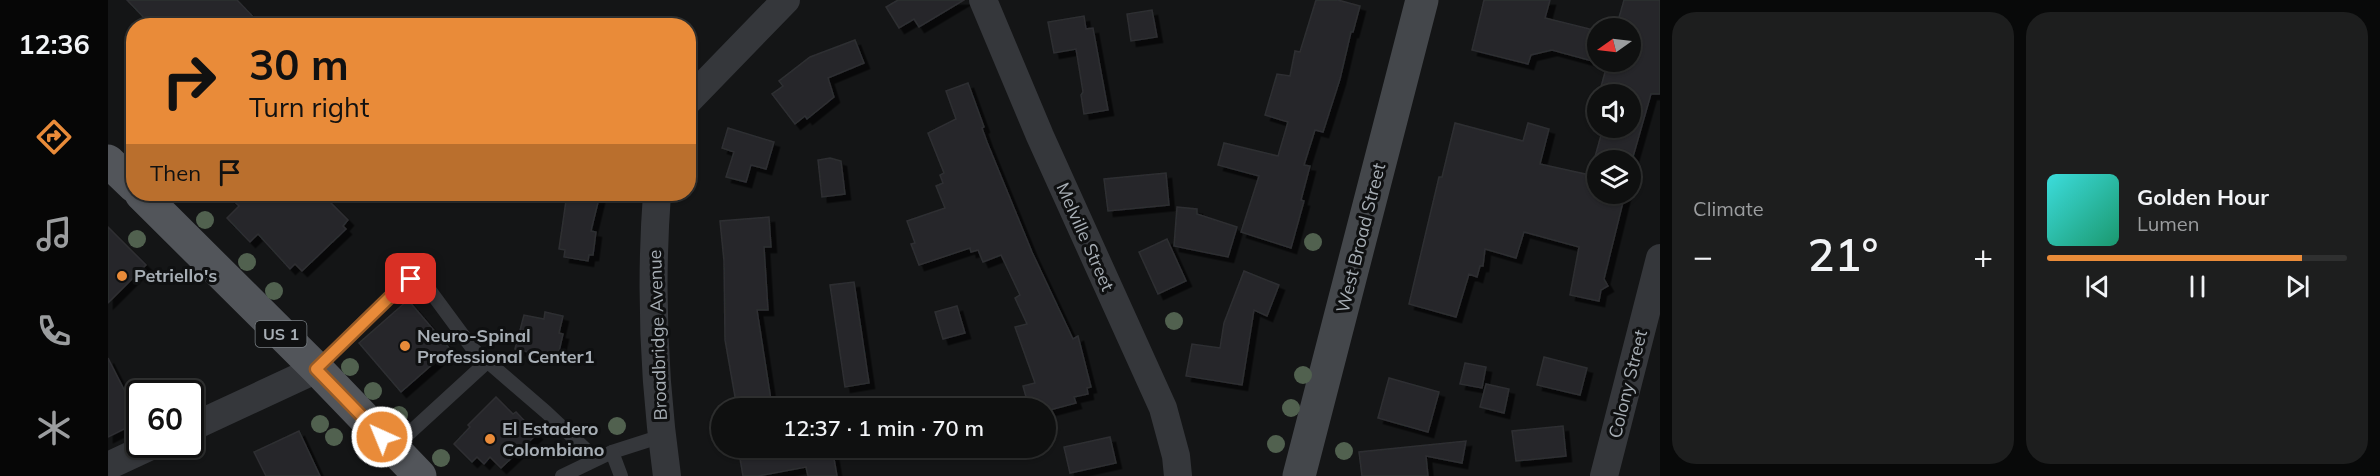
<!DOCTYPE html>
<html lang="en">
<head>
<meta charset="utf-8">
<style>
  body { margin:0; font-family:Mulish,sans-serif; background:#1d1e1e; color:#f1f3f6; height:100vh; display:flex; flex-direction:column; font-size:22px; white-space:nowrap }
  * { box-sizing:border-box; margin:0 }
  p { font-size:20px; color:#9b9d9f }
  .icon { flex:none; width:33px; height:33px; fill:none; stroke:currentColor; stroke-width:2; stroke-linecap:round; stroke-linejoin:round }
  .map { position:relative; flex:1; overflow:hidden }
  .details { display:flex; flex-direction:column; gap:12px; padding:12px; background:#080909; width:720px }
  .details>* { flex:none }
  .guide { position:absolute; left:18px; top:18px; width:570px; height:183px; border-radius:24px; box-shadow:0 2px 4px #0004,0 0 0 2px #2f3030; background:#e98b39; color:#111; overflow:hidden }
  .needle { width:39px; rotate:256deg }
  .buttons { position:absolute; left:1479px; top:18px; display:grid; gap:12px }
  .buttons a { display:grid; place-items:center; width:54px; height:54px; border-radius:50%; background:#0f1010; box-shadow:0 2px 4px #0004,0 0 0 2px #2f3030; font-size:30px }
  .speed { position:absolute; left:18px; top:380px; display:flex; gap:12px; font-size:30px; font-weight:700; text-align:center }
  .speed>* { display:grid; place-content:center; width:78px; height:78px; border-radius:50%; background:#0f1010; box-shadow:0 2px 4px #0004,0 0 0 2px #2f3030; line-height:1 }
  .speed .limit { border:3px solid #111; border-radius:9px; background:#fff; color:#111 }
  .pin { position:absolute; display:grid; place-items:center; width:51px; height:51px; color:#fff; margin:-26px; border-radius:12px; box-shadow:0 3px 9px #0006 }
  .me { position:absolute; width:66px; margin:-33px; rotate:316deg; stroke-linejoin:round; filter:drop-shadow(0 0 4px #0008) }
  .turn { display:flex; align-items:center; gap:21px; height:126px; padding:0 24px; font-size:27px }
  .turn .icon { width:78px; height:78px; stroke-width:2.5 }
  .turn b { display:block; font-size:42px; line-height:51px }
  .then { display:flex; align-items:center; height:57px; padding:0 24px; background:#0003; gap:12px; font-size:22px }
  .big { font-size:45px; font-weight:600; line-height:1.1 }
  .details .tile { flex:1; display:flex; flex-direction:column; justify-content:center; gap:9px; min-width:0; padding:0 21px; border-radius:24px; background:#1d1e1e }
  .song { display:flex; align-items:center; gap:18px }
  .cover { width:72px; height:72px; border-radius:9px; background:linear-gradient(135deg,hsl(180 70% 55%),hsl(160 70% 35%)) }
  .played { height:6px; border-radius:3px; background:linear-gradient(90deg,#e98b39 85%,#2f3030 85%) }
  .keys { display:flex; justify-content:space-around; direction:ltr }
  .heat { display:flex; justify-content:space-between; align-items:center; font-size:33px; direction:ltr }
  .details .tiles { flex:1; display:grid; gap:12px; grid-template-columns:repeat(2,1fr) }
  .trip { position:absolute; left:603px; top:398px; width:345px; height:60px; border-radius:30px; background:#0f1010; box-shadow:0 2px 4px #0004,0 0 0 2px #2f3030; font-weight:600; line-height:60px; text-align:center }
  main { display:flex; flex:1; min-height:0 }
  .menu { display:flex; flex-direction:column; width:108px; justify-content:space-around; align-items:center; background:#060606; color:#9b9d9f }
  .menu .icon { width:42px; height:42px }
  .menu .on { color:#e98b39 }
  .menu b { font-size:27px; color:#f1f3f6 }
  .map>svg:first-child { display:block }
  .building { fill:#27282a; stroke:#2e2f32; stroke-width:1.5; filter:url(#shadow) }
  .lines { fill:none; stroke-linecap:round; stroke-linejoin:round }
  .lane { stroke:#35373b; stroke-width:14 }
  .street { stroke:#35373b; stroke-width:28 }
  .secondary { stroke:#44474b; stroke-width:33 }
  .primary { stroke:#52555a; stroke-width:33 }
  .tree { fill:#51614f }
  .route-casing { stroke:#975a25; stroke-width:15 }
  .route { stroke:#e98b39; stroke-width:10 }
  .poi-dot { fill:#e98b39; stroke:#0f1011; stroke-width:2 }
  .labels { text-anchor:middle; stroke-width:6; stroke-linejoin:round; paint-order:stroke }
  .shield { fill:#0f1011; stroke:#797f84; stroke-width:1.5 }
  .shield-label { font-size:16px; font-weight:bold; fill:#a7aeb5 }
  .street-label { font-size:18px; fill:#a7aeb5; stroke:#0f1011 }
  .poi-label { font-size:18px; font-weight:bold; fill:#a7aeb5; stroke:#0f1011; text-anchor:start }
</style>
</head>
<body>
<main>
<nav class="menu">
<b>12:36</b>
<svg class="icon on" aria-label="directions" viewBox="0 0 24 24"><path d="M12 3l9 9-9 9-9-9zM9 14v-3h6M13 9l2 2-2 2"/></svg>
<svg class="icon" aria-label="music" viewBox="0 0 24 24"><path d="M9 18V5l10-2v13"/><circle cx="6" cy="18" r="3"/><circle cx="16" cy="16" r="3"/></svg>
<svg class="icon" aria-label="phone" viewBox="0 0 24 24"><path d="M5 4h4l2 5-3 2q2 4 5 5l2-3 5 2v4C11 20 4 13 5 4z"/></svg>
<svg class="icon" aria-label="climate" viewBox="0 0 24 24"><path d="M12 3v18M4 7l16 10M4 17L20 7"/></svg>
</nav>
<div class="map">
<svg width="1552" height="476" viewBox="0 0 1552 476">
  <defs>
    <filter id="shadow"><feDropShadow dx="5.5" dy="5.5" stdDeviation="0" flood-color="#0009"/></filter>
  </defs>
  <rect width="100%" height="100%" fill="#141516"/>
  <g class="building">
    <polygon points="19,0 129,0 154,26 44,26"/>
    <polygon points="790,0 856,0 811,27 806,19 791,28 778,7"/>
    <polygon points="1208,0 1230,0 1252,6 1245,32 1243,32 1232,79 1215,132 1207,130 1196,165 1202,166 1193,200 1196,201 1183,248 1133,232 1151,176 1110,165 1116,143 1170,156 1180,122 1157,115 1169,74 1182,76 1187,51 1192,52"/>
    <polygon points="1376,0 1442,0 1437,18 1490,31 1490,62 1522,62 1522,28 1508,28 1516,0 1552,0 1552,94 1543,94 1522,167 1522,160 1490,160 1490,194 1517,194 1496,279 1500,286 1493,290 1491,301 1462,295 1471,247 1416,232 1408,258 1377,249 1375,266 1372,266 1369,277 1361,274 1348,317 1301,304 1331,177 1334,177 1347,123 1415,141 1420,123 1441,129 1432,164 1482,175 1495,128 1522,128 1522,94 1491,94 1499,65 1444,50 1423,55 1420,64 1364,50"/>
    <polygon points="1044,10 1049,37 1023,41 1019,14"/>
    <polygon points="976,16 978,29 985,28 1000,110 976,114 973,95 975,92 968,49 946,53 940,22"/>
    <polygon points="747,40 756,63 720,78 726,97 699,119 697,116 687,124 664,94 675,86 671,81 702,57"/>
    <polygon points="860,83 876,127 874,128 879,142 924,252 965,339 970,336 983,387 979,388 980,394 966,397 968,403 938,411 938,408 921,408 915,386 927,383 907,327 919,324 907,298 912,295 893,255 875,262 870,250 863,252 862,248 811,265 803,244 807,243 799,221 837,208 828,186 835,183 832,175 836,173 820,133 848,119 838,91"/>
    <polygon points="620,128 666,142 658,169 643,165 638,182 618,177 626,152 614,148"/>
    <polygon points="722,158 733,161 737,194 714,197 710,160"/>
    <polygon points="1058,173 1061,205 1000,211 996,179"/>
    <polygon points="118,194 214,194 240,220 235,226 238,229 194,271 187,264 182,269 150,234 142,242 119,218 131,206"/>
    <polygon points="459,194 492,194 483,231 488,232 485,255 481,255 480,261 456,257 457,250 451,249"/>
    <polygon points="1069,207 1089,209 1089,214 1129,227 1120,257 1066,246"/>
    <polygon points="661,217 663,247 656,247 660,310 649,310 663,400 654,401 656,408 629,408 617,340 616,261 612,221"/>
    <polygon points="0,227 38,265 0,303"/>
    <polygon points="1059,239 1078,281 1050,294 1031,252"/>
    <polygon points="1136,271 1171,285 1159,316 1146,310 1134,385 1078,376 1084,344 1112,348 1116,323"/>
    <polygon points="746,282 761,383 737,387 722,285"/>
    <polygon points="300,300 342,349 293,392 251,343"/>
    <polygon points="849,306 857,333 835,339 827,312"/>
    <polygon points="437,312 455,316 451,333 455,334 450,356 446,356 446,358 407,349 416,315 436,319"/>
    <polygon points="1436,357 1479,368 1472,395 1429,385"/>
    <polygon points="0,358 32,421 0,437"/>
    <polygon points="1357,363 1378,367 1374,388 1352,384"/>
    <polygon points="1281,378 1331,392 1320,432 1270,418"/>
    <polygon points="1378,384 1401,389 1396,413 1372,407"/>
    <polygon points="388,397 405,414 408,412 429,434 393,468 382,457 376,464 369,457 364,462 346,444 362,427 360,425"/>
    <polygon points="1455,426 1458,456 1408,461 1404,431"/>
    <polygon points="191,431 212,476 158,476 146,452"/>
    <polygon points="1002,437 1008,463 962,473 956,447"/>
    <polygon points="1358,441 1354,463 1318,456 1320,476 1254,476 1251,452"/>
    <polygon points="630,447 724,447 729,476 700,476 698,467 650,476 635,476"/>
  </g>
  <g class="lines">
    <g class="lane">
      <polyline points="209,368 284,295 303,280 317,284 365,349 438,412 488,459"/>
      <polyline points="285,448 380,361"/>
      <polyline points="504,452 554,436"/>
      <polyline points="454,476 504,452 513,476"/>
    </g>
    <g class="street">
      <polyline points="875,0 932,136 1055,408 1068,456 1070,476"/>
      <polyline points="580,101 678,0"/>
      <path d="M549 194C542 287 546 383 559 476"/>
      <polyline points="82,428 209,369"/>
      <polyline points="0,466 47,444"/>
      <polyline points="1496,476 1552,258"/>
    </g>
    <polyline class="secondary" points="1191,476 1314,0"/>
    <g class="primary">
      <polyline points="0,161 26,186"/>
      <polyline points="33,194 209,369 312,476"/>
    </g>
  </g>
  <g class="tree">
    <circle cx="97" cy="220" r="9"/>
    <circle cx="29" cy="239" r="9"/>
    <circle cx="1205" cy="242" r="9"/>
    <circle cx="139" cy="262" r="9"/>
    <circle cx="166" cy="291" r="9"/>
    <circle cx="1066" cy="321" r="9"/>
    <circle cx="242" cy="367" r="9"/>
    <circle cx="1195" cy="375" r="9"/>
    <circle cx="265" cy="391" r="9"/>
    <circle cx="1183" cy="408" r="9"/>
    <circle cx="291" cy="415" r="9"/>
    <circle cx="212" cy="424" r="9"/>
    <circle cx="509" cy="426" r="9"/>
    <circle cx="226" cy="437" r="9"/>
    <circle cx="1168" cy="444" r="9"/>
    <circle cx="1236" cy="451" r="9"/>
    <circle cx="333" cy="458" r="9"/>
  </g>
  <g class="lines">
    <defs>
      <polyline id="route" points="274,437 208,369 284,295 303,279"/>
    </defs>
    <use href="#route" class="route-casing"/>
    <use href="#route" class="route"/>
  </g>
  <g class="poi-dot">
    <circle cx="14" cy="276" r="6"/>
    <circle cx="297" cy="346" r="6"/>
    <circle cx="382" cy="439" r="6"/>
  </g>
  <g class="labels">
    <rect class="shield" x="147.5" y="321" width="51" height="26" rx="4.5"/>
    <g class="shield-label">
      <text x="173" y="340">US 1</text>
    </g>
    <g class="street-label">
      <text transform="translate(977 237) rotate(66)" y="6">Melville Street</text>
      <text transform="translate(1253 238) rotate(-76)" y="6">West Broad Street</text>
      <text transform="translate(550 335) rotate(-92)" y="6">Broadbridge Avenue</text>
      <text transform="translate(1520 384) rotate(-76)" y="6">Colony Street</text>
    </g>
    <g class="poi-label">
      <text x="26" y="282">Petriello's</text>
      <text x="309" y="342">Neuro-Spinal<tspan x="309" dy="21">Professional Center1</tspan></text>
      <text x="394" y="435">El Estadero<tspan x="394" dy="21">Colombiano</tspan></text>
    </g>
  </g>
</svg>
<div class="buttons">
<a><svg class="needle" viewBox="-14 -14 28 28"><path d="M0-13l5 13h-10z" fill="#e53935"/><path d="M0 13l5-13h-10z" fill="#9b9d9f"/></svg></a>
<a><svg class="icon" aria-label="sound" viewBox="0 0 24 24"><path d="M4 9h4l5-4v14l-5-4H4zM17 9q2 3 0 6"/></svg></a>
<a><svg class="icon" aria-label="layers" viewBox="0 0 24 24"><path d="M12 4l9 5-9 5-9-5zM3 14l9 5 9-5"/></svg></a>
</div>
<div class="speed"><div class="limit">60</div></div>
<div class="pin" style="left:303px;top:279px;background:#d93025"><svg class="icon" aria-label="arrive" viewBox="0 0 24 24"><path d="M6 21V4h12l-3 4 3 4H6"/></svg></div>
<svg class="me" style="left:274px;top:437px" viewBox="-20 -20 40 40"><circle r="17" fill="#e98b39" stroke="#fff" stroke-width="3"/><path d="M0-11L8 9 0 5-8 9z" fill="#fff"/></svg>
<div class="trip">12:37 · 1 min · 70 m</div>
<div class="guide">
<div class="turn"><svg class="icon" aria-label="right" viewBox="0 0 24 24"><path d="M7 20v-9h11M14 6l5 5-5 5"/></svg><div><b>30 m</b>Turn right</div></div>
<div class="then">Then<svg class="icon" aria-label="arrive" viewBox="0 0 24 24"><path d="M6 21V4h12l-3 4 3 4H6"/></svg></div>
</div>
</div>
<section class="details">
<div class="tiles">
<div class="tile"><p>Climate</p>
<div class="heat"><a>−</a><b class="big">21°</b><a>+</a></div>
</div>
<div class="tile">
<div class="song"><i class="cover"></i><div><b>Golden Hour</b><p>Lumen</p></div></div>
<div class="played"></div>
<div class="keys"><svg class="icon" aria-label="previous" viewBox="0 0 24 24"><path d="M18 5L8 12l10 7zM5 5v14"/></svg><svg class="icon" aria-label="pause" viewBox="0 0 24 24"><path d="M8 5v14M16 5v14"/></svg><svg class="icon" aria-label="next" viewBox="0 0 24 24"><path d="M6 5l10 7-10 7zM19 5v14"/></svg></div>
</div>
</div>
</section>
</main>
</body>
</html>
